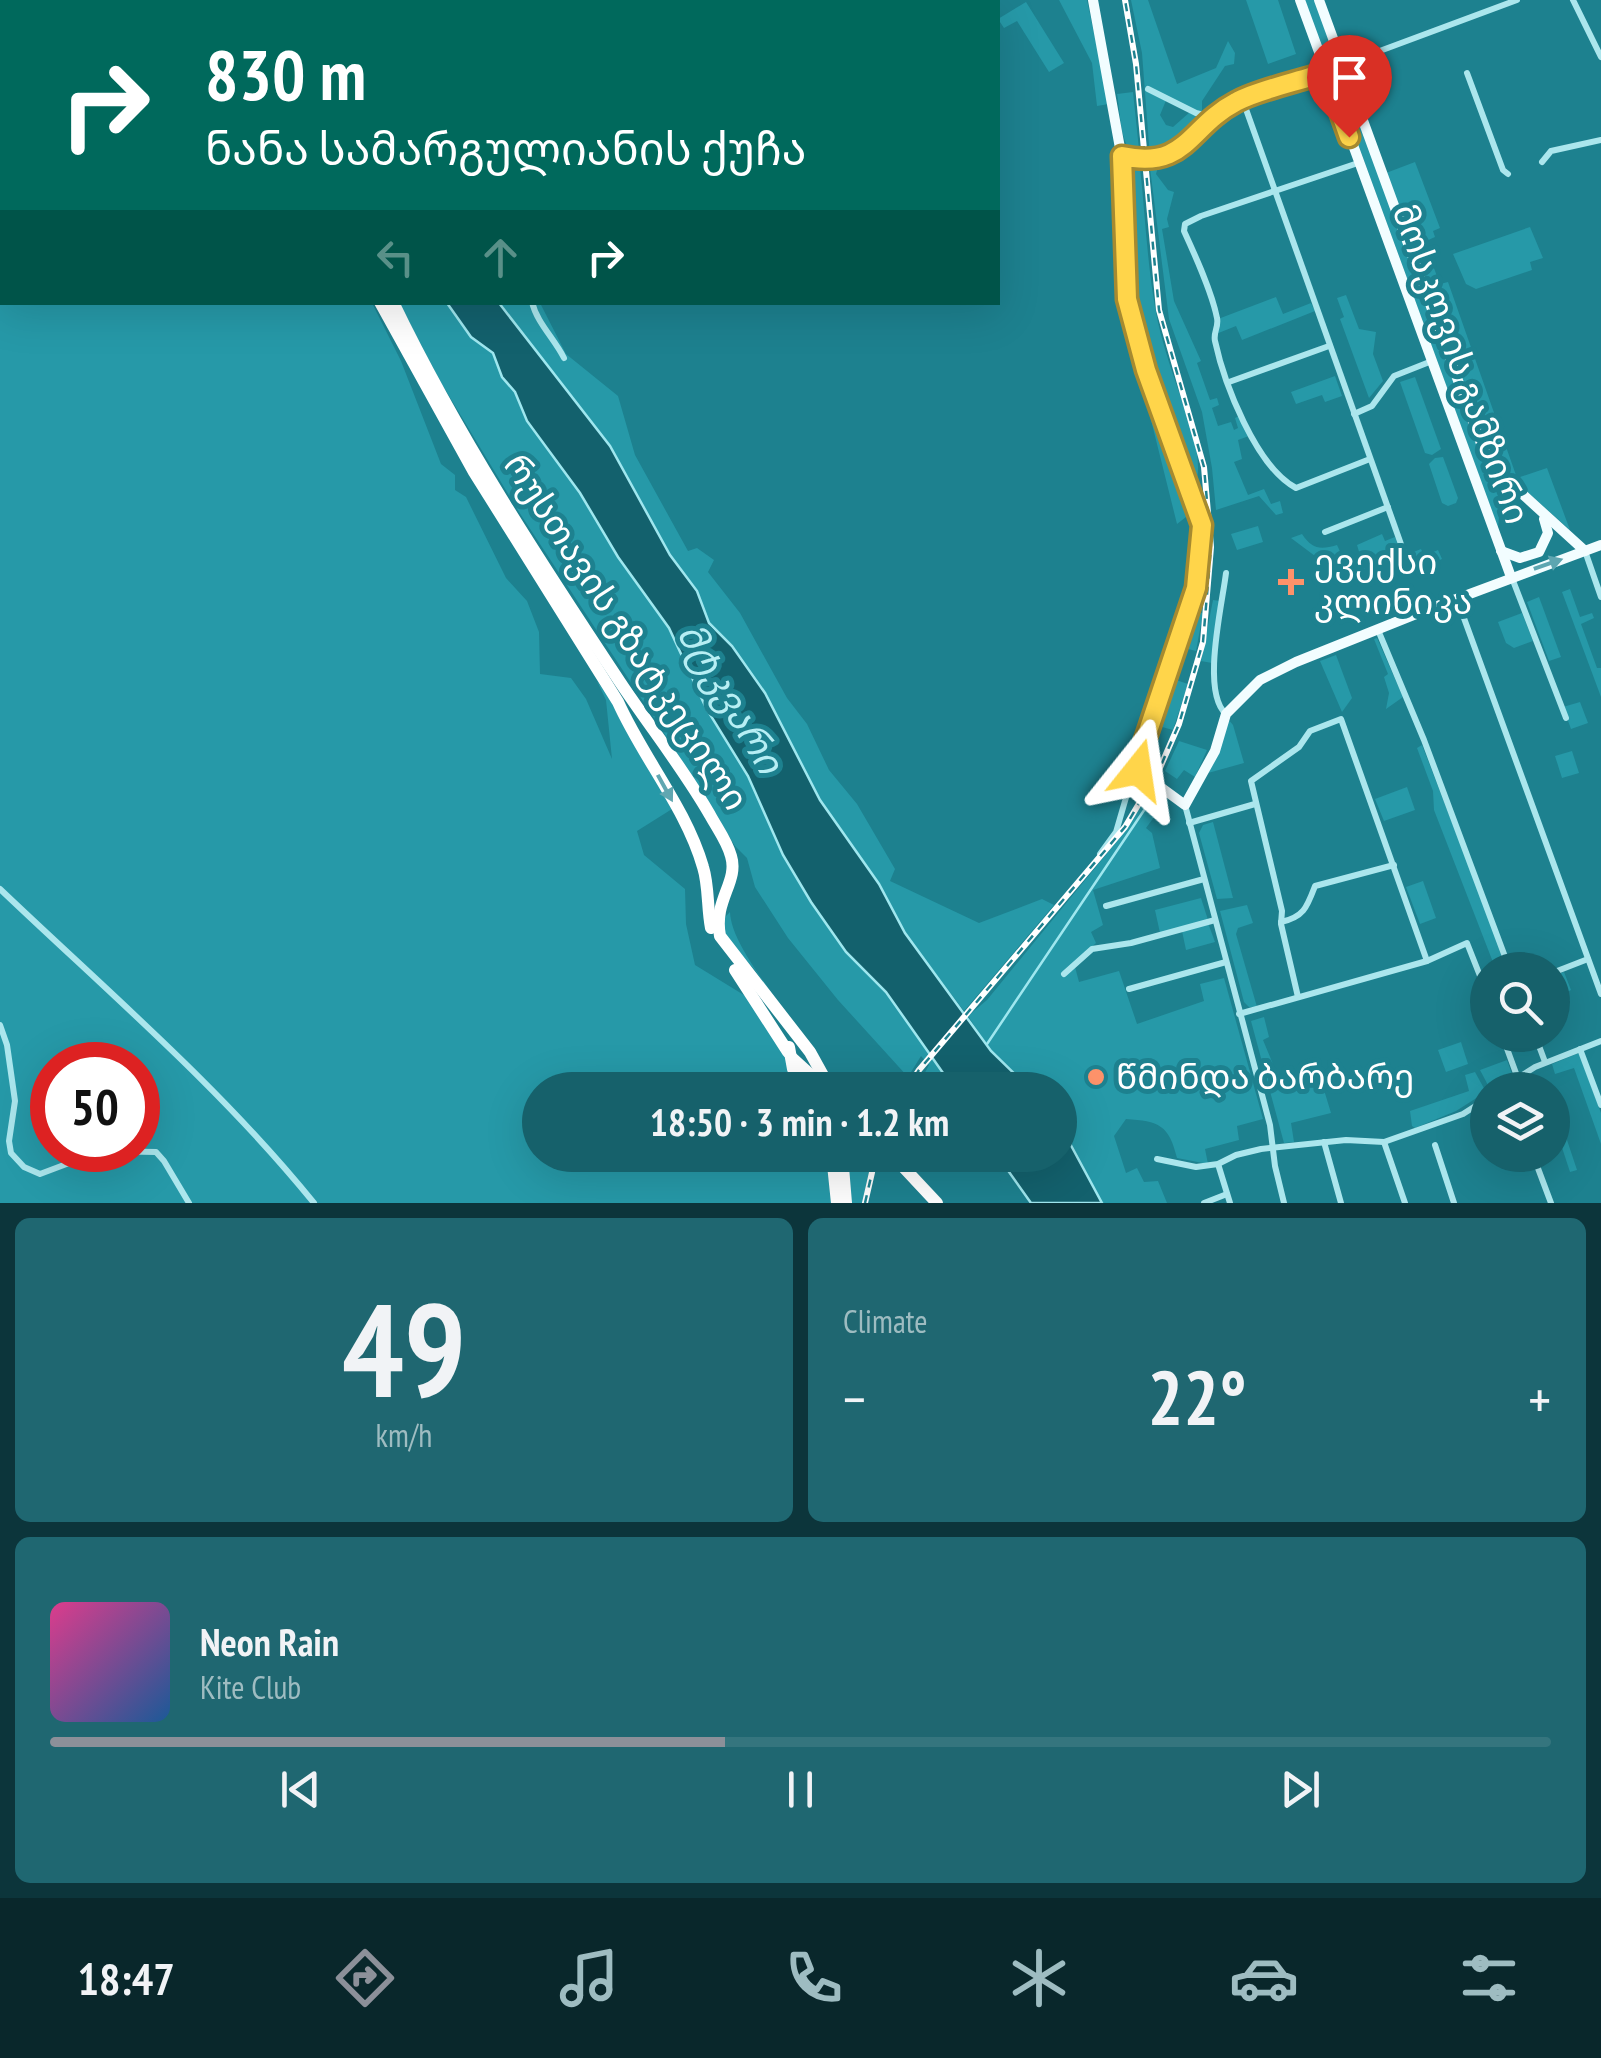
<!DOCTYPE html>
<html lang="en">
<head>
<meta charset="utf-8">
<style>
  body { margin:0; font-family:"PT Sans Narrow","Noto Sans Georgian",sans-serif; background:#1f6771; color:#f1f3f6; height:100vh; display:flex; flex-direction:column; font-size:38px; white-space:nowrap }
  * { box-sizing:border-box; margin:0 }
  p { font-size:32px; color:#9ebcc1 }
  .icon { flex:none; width:55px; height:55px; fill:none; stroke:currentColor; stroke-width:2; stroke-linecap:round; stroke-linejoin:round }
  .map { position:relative; height:1203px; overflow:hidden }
  .side { display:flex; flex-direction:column; gap:15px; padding:15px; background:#0c353b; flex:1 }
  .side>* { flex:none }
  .guide { position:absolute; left:0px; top:0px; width:1000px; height:305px; box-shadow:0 10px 40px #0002; background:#00695c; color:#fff; overflow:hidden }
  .controls { position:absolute; left:1470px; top:952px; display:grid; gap:20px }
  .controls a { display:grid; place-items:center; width:100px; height:100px; border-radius:50%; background:#16616b; box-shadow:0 10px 40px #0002; font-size:50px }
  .speed { position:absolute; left:30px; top:1042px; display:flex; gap:20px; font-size:50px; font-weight:700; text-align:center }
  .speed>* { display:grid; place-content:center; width:130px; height:130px; border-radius:50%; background:#16616b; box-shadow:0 10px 40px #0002; line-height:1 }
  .speed .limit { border:15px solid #d22; background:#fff; color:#111 }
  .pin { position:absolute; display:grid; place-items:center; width:85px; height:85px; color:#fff; margin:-102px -42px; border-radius:50% 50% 50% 0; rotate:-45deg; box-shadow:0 0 10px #0007 }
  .pin .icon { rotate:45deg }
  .me { position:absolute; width:110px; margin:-55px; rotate:15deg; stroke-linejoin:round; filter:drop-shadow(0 0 8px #0008) }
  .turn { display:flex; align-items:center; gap:35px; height:210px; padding:0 40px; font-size:45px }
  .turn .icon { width:130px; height:130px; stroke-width:2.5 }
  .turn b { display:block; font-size:70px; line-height:85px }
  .lanes { display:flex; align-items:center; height:95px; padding:0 40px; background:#0003; justify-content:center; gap:50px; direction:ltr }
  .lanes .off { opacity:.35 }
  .big { font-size:75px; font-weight:800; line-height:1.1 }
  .side .tile { flex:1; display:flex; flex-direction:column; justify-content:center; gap:15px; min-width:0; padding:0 35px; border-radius:15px; background:#1f6771 }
  .side .dial { align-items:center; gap:0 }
  .dial b { font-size:130px; line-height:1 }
  .song { display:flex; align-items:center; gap:30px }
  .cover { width:120px; height:120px; border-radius:15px; background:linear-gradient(135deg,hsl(330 70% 55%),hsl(210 70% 35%)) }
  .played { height:10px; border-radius:5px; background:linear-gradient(90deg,#8c9099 45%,#35757e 45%) }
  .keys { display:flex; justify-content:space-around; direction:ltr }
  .heat { display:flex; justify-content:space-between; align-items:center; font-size:55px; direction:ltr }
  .side .tiles { flex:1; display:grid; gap:15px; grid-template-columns:1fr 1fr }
  .tile:last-child { grid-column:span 2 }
  .trip { position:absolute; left:522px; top:1072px; width:555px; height:100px; border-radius:50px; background:#16616b; box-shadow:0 10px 40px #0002; font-weight:800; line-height:100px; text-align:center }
  .tab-bar { display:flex; height:160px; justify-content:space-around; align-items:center; background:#09272b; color:#9ebcc1 }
  .tab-bar .icon { width:70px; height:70px }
  .tab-bar .current { color:#8c9099 }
  .tab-bar b { font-size:45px; color:#f1f3f6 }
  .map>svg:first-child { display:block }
  .green { fill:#2699a8; fill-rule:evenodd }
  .water { fill:#13616d; stroke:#9fe7ef; stroke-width:2.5 }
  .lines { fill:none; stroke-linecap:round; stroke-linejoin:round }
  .stream { stroke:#9fe7ef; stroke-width:2.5 }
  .minor { stroke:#abe6ed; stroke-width:6 }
  .major { stroke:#f2fdff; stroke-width:10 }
  .highway { stroke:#fff; stroke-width:12 }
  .rail-casing { stroke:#fff; stroke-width:6 }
  .rail { stroke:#1d818f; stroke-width:2.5; stroke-dasharray:8; stroke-linecap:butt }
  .oneway { fill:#5da6b1 }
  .oneway2 { fill:#61a7b1 }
  .route-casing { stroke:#a68a30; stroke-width:25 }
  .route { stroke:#ffd54a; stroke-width:18 }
  .poi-dot { fill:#fd926a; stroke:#1d818f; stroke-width:4 }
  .labels { text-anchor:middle; stroke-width:10; stroke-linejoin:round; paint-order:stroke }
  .street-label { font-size:35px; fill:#fff; stroke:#1d818f }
  .poi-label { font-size:35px; fill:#fff; stroke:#1d818f; text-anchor:start }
  .water-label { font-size:38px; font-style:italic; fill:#b7eef4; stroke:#1d818f }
</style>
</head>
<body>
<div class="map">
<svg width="1601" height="1203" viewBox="0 0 1601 1203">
  <rect width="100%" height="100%" fill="#1d818f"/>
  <g class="green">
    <path d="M0 0H252L253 2H2V302L372 303 401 361 441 464 455 475V490L466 497 506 578 527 601 539 632 540 674 571 678 586 699 612 759 606 700 597 681 616 707 672 809 637 831 644 855 685 889 686 924 695 965 752 1000 771 1026 800 1090H540V1155H828L833 1203H0ZM52 1065H138V1150H52Z"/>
    <polygon points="508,0 685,0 507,2"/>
    <polygon points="1059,0 1087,0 1109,104 1097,106 1092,63"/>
    <path d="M1131 0H1148L1177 84 1216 68 1228 41 1235 53 1234 64 1225 66 1202 101V114L1167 98 1160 115 1166 125 1173 127 1190 112 1206 118C1188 135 1174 152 1150 158L1142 53Z"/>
    <polygon points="1246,0 1278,0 1296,54 1268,64"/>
    <polygon points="1305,0 1316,0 1335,56 1325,58"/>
    <polygon points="1026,2 1064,63 1049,72 1017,21 1004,28 998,19"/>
    <polygon points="1342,75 1483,451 1520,499 1499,517 1498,528 1334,78"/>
    <path d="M1133 92 1140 159C1119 149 1121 115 1117 94Z"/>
    <polygon points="1415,162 1440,228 1433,231 1435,237 1424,242 1440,284 1448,282 1517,478 1547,468 1570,530 1514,480 1487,450 1386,173"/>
    <path d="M1140 167C1145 213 1147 261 1155 307 1161 343 1174 377 1186 412 1193 432 1204 467 1194 488L1163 401 1162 390 1156 381 1132 295 1126 188 1130 183V170Z"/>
    <polygon points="1158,167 1156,174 1168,190 1174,192 1167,219 1169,227 1162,229 1174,301 1201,361 1197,363 1210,400 1217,398 1219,405 1212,408 1218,426 1231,422 1234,430 1238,428 1235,418 1241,415 1249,436 1238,440 1242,459 1234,462 1248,495 1264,489 1271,504 1280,501 1283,513 1276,515 1259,496 1216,510 1212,468 1202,412 1169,319 1150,168"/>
    <polygon points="1530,227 1543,258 1530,262 1532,270 1476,289 1466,284 1453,254"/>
    <polygon points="1346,295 1359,329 1376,332 1373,354 1383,381 1369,398 1340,319 1344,317 1337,298"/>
    <polygon points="1276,297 1283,314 1311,303 1315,311 1242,340 1236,326 1216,334 1218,319"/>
    <path d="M399 303H447L471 337 493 353 502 377 515 392 527 421 580 493 618 557 669 628 706 708 748 776 783 855 811 902 846 952 886 992 955 1090C943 1090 942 1079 927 1084L921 1080 929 1065 921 1056 908 1077 838 1000 788 938 755 887 747 858 735 846 702 791 519 512 440 381Z"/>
    <polygon points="499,303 540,303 566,354 618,396 635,455 688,551 697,548 714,560 708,572 740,613 787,698 807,724 829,770 857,804 895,869 890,881 979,923 1042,899 1054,905 964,1011 905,933 879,884 820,800 765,693 732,646 709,623 697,591 670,555 610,446"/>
    <polygon points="1335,376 1342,396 1325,402 1322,395 1296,404 1291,392"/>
    <polygon points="1415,377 1441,449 1432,455 1425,453 1400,382"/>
    <polygon points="1147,378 1195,510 1177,524 1141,380"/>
    <polygon points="1443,457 1458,498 1456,503 1448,506 1442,503 1429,464 1435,458"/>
    <polygon points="1258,526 1263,542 1237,550 1231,534"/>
    <path d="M1302 534C1312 549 1320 550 1337 545L1344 560 1360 555 1357 545 1382 534 1385 541 1395 537 1399 547 1385 553 1388 562 1361 572 1356 562 1341 570 1343 577 1291 538Z"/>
    <polygon points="1421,549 1424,556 1438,550 1442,559 1414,571 1411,553"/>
    <polygon points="1570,589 1580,617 1592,613 1594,618 1581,624 1597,668 1601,668 1601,697 1562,592"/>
    <polygon points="1539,597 1561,657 1549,661 1527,602"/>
    <polygon points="1213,600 1220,601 1212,663 1201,661"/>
    <polygon points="1192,612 1203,613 1196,651 1180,647"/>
    <polygon points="1522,613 1533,641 1514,648 1506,643 1498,622"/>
    <polygon points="1377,638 1403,697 1386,709 1389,693 1384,677 1388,674 1374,639"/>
    <polygon points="1336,655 1352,698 1342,712 1320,661"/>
    <polygon points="1170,678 1188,684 1173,730 1155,725"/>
    <polygon points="1580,702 1588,723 1571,729 1563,707"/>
    <polygon points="1227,718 1233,725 1244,763 1208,773"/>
    <polygon points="1179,741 1207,750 1195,777 1184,770 1177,779 1165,771"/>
    <polygon points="1422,745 1507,965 1505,970 1496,970 1434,810 1433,791 1417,748"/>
    <polygon points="1572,751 1579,773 1562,778 1555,756"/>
    <path d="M1152 787 1174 807 1161 796 1143 802 1157 813 1146 828 1152 833 1160 868 1093 890 1103 925 1091 932 1096 943 1069 967H1075L1079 982 1119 971 1137 1024 1204 1001 1200 984 1224 978 1263 1119 1237 1126 1239 1140 1205 1149 1208 1164 1177 1158C1169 1125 1159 1121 1126 1119L1114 1136 1126 1173 1137 1168 1144 1182 1158 1181 1167 1203H1102L1060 1125V1090H1031L991 1051 968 1016 987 1000 1113 846Z"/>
    <polygon points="1407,787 1415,810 1384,821 1375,799"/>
    <polygon points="1213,822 1233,898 1217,899 1199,833 1203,825"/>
    <polygon points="1423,881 1436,918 1420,924 1406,887"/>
    <polygon points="1201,898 1208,920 1160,933 1155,910"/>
    <polygon points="1247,905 1253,923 1238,928 1236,934 1257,1007 1249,1007 1244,1002 1220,911"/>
    <path d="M730 912C731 941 765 981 780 1006L755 970 724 936 725 917Z"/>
    <polygon points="1208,923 1215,942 1186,950 1182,931"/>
    <polygon points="1564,972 1571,990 1567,992 1570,1001 1553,1008 1553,976"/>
    <polygon points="1264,1017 1269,1037 1263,1040 1282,1086 1303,1075 1321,1080 1331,1113 1291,1123 1294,1142 1284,1143 1251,1021"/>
    <polygon points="1461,1042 1468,1064 1446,1072 1438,1050"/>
    <polygon points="1579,1053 1601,1113 1601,1144 1574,1068 1555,1074 1552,1064"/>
    <polygon points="1507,1060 1512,1074 1490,1089 1480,1070"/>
    <polygon points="1475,1072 1486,1092 1456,1111 1415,1128 1412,1126 1410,1111 1469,1091 1465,1075"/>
    <polygon points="1557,1110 1577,1170 1570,1172 1553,1120 1553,1112"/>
    <polygon points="847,1155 873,1155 862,1203 851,1203"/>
  </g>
  <g class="water">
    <polygon points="447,303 499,303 610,446 670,555 697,591 709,623 732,646 765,693 820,800 879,884 905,933 991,1051 1031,1090 955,1090 886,992 846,952 811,902 783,855 748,776 706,708 669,628 618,557 580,493 527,421 515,392 502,377 493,353 471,337"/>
    <polygon points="1060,1125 1102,1203 1031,1203 997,1155 1060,1155"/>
  </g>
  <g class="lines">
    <polyline class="stream" points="987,1044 1157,791"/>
    <g class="minor">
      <polyline points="707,0 708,2"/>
      <polyline points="780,0 780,2"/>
      <polyline points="884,0 886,2"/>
      <polyline points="1573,0 1601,57"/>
      <polyline points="541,2 542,0"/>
      <polyline points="720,2 749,0"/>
      <polyline points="941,2 945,0"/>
      <polyline points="1342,65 1517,0"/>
      <polyline points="1467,73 1503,170 1508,174"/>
      <polyline points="1148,89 1196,113 1215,118"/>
      <polyline points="1242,98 1407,561"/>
      <polyline points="1122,156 1150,160 1174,154 1234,102 1326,72"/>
      <polyline points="1542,162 1551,151 1601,140"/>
      <path d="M1358 163 1201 216 1185 224 1184 231C1195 255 1212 292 1217 318 1219 327 1213 332 1215 341 1224 383 1256 467 1296 488L1370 459"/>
      <path d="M532 302C537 323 554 338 564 358"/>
      <polyline points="1229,382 1329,346"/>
      <polyline points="1354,414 1372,406 1394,376 1432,361"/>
      <polyline points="1325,532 1388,507"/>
      <polyline points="1585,551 1601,597"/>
      <path d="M1226 573C1222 606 1201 692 1226 714"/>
      <polyline points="1512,578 1566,718"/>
      <polyline points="1457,599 1601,994"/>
      <polyline points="1378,630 1424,740 1510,970"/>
      <polyline points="1185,805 1270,1125 1275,1166 1284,1203"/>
      <polyline points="1189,823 1255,804"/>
      <polyline points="1100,854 1116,832 1134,770 1138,769"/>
      <path d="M0 889C107 991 221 1088 314 1203"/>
      <polyline points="1106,906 1204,879"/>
      <path d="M1281 922C1304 917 1307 907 1315 886L1394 865"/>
      <polyline points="1552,973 1588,959"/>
      <polyline points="1064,974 1092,949 1131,943 1215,920"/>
      <polyline points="1129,989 1226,962"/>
      <polyline points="1298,997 1281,924 1282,911 1251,781 1299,747 1310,731 1341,719 1427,961"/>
      <polyline points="1239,1014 1427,961 1467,943 1488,996"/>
      <polyline points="0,1025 7,1045 15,1101 9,1141 11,1153 24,1167 40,1174 101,1151 156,1152 164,1161 189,1203"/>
      <polyline points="1502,1035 1517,1076"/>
      <polyline points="1535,1035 1545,1062"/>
      <polyline points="1580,1049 1601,1105"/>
      <polyline points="1499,1090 1535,1067 1601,1041"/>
      <polyline points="1324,1142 1341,1203"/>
      <polyline points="1384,1142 1405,1203"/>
      <polyline points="1435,1145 1454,1203"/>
      <polyline points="1533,1155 1551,1203"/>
      <polyline points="1157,1159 1196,1167 1218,1164 1236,1155 1261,1149 1346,1140 1384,1142 1463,1114 1488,1098"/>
      <polyline points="1218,1164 1230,1203"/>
      <polyline points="1204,1203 1227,1194"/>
    </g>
    <g class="major">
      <polyline points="1093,0 1124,170 1122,209 1127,299 1146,371 1202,525 1196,588 1139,758 1140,772 1185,805 1215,751 1226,714 1260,680 1296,662 1416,614 1601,545"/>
      <polyline points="1300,0 1511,577"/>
      <polyline points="1319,0 1483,449 1519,491 1585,551"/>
      <polyline points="1501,551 1520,558 1539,552 1548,533 1544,519"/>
    </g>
    <g class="highway">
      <polyline points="256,0 257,2"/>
      <polyline points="269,0 270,2"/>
      <path d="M380 302 474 472 618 702C643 758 686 808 703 867 709 886 707 908 711 928"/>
      <path d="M393 302C457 435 539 560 620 682 650 727 683 768 710 815 717 828 727 841 731 856 739 882 713 900 720 936L810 1052 831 1090"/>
      <polyline points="735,970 788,1052"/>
      <polyline points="789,1047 793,1069 803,1090"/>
      <polyline points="792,1058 825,1088"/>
      <polyline points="832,1155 837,1203"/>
      <polyline points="842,1155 846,1203"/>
      <polyline points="892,1155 937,1203"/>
    </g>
    <defs>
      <g id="rail">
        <polyline points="906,1090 919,1070 1125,827 1159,770 1179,724 1203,642 1211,547 1204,467 1159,310 1136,64 1125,0"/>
        <polyline points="865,1203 876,1155"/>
      </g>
    </defs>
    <use href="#rail" class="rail-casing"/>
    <use href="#rail" class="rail"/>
  </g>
  <defs><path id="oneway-solid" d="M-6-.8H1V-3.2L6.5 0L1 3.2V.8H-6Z" transform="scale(2.5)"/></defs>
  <use class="oneway" href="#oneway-solid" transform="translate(1548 564) rotate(-19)"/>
  <use class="oneway2" href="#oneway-solid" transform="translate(665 788) rotate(61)"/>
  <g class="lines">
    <defs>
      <path id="route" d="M1138 770 1139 758 1196 588 1202 525 1146 370 1127 299 1122 156C1187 170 1188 127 1236 102 1257 90 1301 81 1326 72L1349 137"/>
    </defs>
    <use href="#route" class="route-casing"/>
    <use href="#route" class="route"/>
  </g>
  <g class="poi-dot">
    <path d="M1286 567h10v10h10v10h-10v10h-10v-10h-10v-10h10z"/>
    <circle cx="1096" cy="1077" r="10"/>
  </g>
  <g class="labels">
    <g class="street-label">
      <text transform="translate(1461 364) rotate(70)" y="12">მოსკოვის გამზირი</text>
      <text transform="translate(626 632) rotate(57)" y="12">რუსთავის გზატკეცილი</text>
    </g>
    <g class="poi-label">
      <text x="1314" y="574">ევექსი<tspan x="1314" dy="40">კლინიკა</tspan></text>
      <text x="1116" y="1089">წმინდა ბარბარე</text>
    </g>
    <g class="water-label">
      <text transform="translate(730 698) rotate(59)" y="13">მტკვარი</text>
    </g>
  </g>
</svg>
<div class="controls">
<a><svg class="icon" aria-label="search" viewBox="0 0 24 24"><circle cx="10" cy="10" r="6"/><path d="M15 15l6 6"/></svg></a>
<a><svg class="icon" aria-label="layers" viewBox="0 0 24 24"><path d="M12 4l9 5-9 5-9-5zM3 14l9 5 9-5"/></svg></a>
</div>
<div class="speed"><div class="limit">50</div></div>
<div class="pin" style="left:1349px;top:137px;background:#d93025"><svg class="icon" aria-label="arrive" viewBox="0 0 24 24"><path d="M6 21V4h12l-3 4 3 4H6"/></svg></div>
<svg class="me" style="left:1138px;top:770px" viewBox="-20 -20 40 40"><path d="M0-17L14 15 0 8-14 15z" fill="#ffd54a" stroke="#fff" stroke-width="4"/></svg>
<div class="trip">18:50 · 3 min · 1.2 km</div>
<div class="guide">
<div class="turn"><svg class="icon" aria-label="right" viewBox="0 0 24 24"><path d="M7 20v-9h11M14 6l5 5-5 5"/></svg><div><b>830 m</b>ნანა სამარგულიანის ქუჩა</div></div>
<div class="lanes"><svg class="icon off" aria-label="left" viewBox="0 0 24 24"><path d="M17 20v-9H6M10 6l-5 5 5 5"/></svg><svg class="icon off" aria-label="ahead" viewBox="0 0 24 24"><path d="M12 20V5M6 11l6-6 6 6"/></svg><svg class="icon" aria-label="right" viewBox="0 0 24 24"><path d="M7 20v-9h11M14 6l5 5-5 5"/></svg></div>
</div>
</div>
<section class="side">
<div class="tiles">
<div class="tile dial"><b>49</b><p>km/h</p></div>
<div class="tile"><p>Climate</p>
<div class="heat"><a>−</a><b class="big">22°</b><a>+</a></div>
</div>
<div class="tile">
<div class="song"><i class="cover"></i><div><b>Neon Rain</b><p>Kite Club</p></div></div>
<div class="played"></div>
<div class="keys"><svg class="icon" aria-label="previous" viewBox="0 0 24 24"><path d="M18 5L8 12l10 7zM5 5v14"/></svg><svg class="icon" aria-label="pause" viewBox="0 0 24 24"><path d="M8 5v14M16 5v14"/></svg><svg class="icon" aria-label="next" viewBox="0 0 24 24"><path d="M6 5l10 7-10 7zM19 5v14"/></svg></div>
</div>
</div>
</section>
<nav class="tab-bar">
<b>18:47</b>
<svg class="icon current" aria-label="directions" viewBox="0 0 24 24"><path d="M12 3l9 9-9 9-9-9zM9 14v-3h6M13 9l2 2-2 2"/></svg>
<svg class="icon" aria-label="music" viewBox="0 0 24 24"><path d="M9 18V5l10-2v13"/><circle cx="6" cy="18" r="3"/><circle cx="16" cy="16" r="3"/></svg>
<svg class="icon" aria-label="phone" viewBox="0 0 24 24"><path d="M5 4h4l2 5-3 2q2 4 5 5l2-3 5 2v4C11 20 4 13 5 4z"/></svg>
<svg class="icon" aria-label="climate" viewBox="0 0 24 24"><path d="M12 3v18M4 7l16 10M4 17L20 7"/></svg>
<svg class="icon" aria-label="car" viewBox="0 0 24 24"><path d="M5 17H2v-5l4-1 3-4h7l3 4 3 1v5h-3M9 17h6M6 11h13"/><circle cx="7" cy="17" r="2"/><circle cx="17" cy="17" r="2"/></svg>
<svg class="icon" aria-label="filters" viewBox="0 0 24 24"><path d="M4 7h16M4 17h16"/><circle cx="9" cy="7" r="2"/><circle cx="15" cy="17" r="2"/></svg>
</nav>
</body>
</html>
